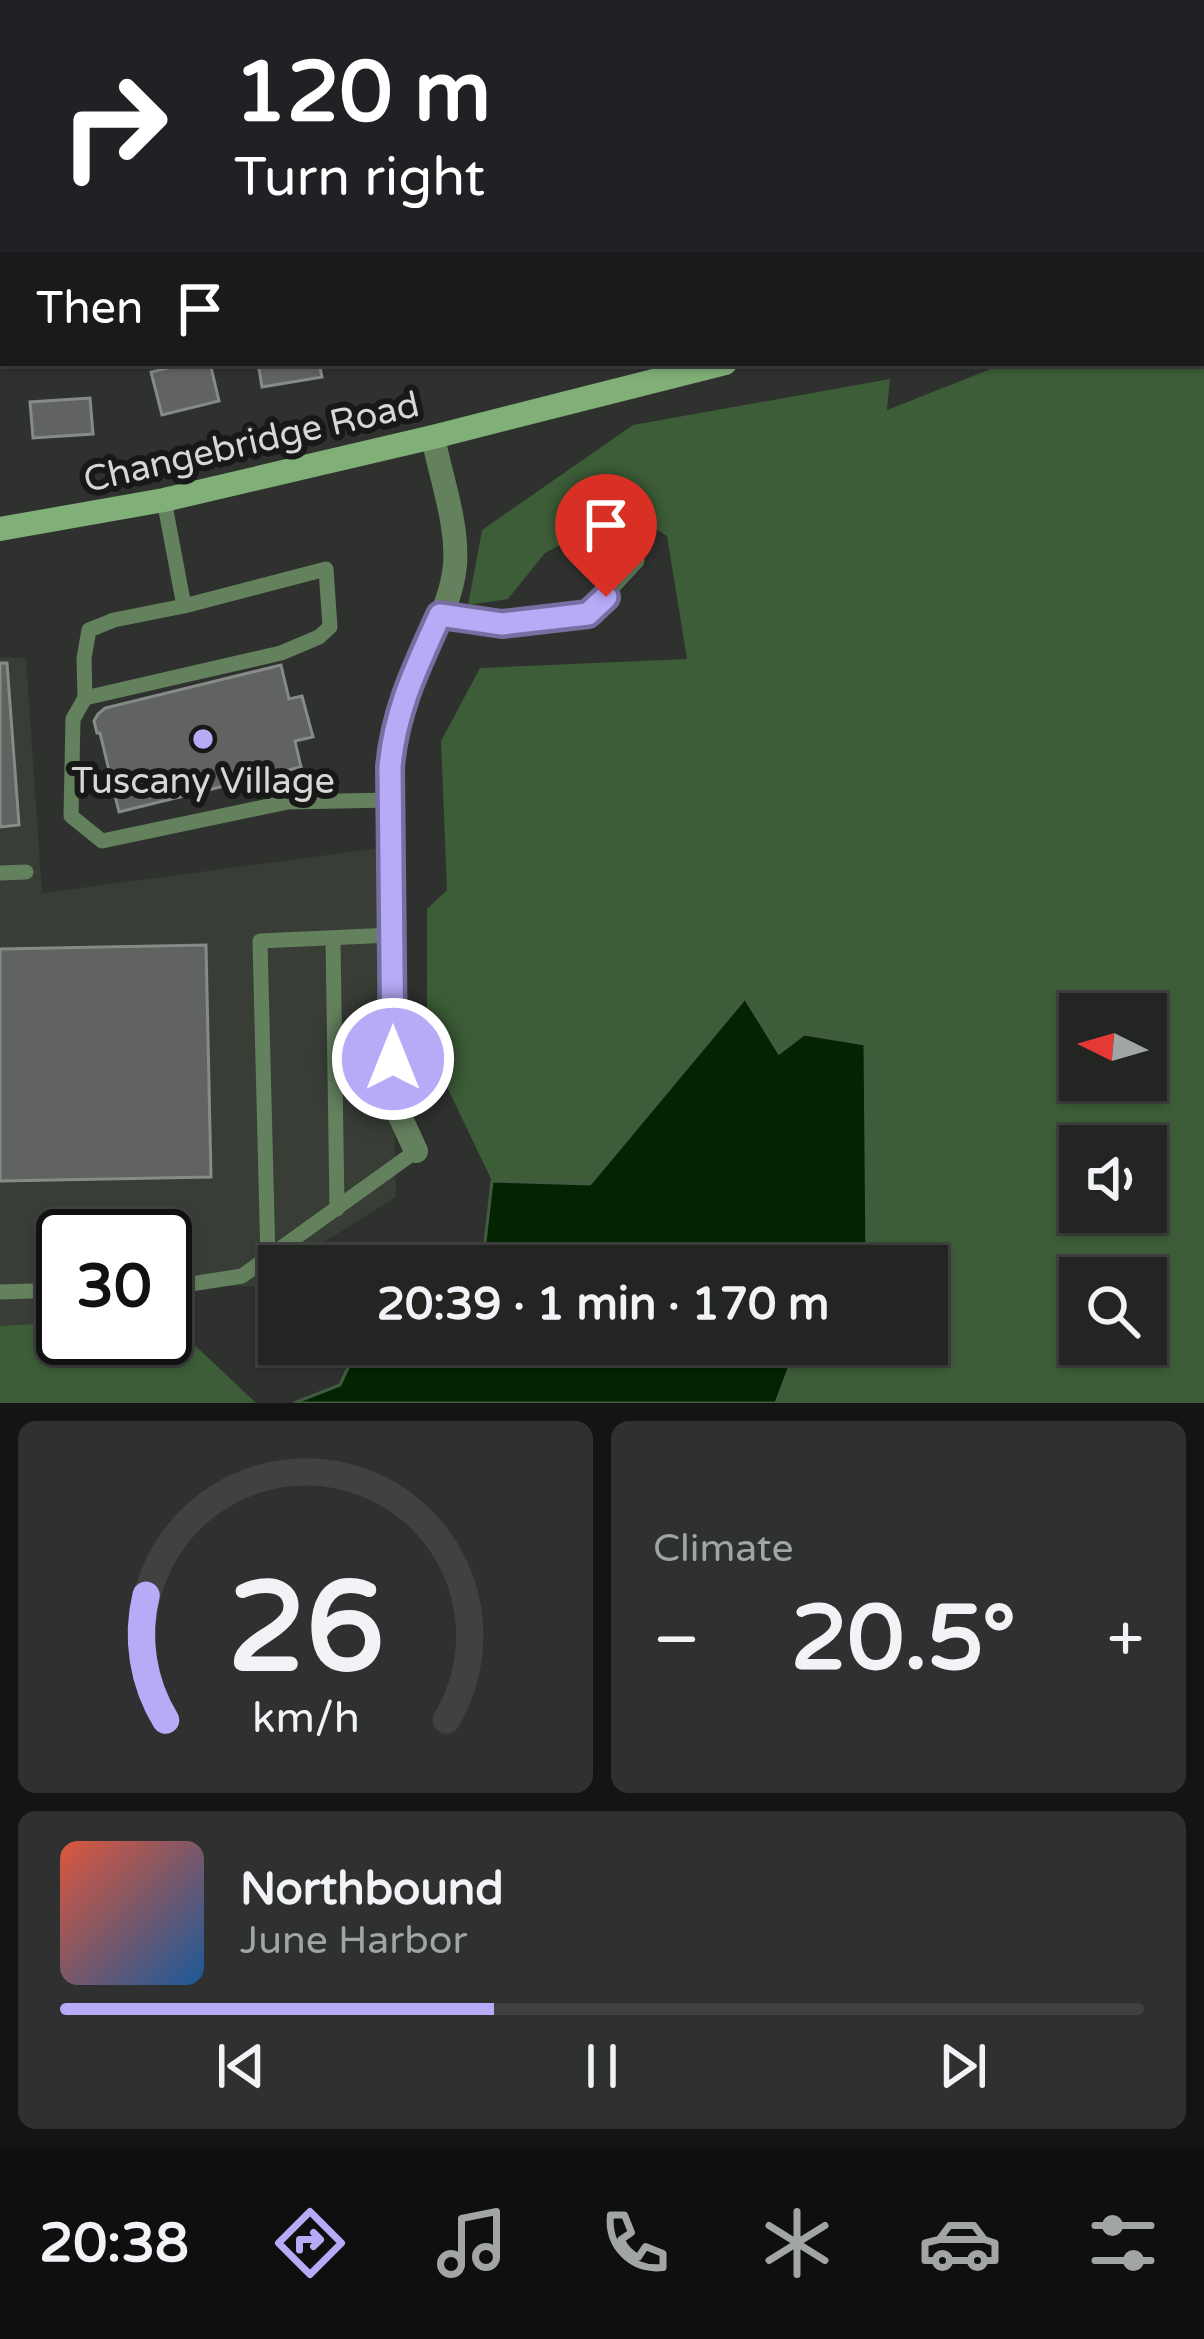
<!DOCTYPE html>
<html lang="en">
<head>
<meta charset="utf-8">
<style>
  body { margin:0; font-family:"Varela Round",sans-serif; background:#2e312f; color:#f1f3f6; height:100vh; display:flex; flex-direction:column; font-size:45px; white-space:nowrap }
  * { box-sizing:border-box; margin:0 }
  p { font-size:39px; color:#a2a5a5 }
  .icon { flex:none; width:66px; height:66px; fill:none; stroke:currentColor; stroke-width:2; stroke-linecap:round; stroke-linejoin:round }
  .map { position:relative; height:1403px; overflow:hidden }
  .panel { display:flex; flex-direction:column; gap:18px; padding:18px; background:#131413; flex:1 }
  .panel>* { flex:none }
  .top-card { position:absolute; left:0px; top:0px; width:1206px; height:366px; box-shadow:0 3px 9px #0004,0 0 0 3px #3f4240; background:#202124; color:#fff; overflow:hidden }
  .needle { width:78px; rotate:275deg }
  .fabs { position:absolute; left:1059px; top:993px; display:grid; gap:24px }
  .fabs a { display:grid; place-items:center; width:108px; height:108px; border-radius:0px; background:#222522; box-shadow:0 3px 9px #0004,0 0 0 3px #3f4240; font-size:60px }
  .speed { position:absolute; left:36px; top:1209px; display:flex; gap:24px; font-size:60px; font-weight:700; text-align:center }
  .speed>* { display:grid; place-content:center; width:156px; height:156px; border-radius:50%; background:#222522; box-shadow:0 3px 9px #0004,0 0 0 3px #3f4240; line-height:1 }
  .speed .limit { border:6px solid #111; border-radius:18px; background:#fff; color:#111 }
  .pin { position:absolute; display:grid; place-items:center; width:102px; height:102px; color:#fff; margin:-123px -51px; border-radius:50% 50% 50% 0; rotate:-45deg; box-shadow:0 0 12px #0007 }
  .pin .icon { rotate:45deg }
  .me { position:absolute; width:132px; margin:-66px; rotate:0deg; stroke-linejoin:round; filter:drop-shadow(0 0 9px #0008) }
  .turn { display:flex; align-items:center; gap:42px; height:252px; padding:0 36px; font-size:54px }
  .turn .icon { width:156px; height:156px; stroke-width:2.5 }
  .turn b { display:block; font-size:84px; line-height:102px }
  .then { display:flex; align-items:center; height:114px; padding:0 36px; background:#0003; gap:24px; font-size:45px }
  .big { font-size:90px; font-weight:700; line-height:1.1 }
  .panel .tile { flex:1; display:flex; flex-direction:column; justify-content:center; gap:18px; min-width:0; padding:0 42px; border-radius:18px; background:#2e312f }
  .panel .dial { align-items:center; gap:0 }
  .dial svg { height:312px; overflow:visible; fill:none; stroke:#3f4240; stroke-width:7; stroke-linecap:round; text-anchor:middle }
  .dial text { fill:#f1f3f6; stroke:none }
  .song { display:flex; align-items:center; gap:36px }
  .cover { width:144px; height:144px; border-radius:18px; background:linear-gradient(135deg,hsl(10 70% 55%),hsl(210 70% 35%)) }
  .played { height:12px; border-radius:6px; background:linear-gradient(90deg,#b7abf8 40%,#3f4240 40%) }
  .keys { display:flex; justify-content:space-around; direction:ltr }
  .heat { display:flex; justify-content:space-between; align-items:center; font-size:66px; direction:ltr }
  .panel .tiles { flex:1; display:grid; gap:18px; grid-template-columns:1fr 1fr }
  .tile:last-child { grid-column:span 2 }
  .trip { position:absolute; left:258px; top:1245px; width:690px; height:120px; border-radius:0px; background:#222522; box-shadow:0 3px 9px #0004,0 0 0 3px #3f4240; font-weight:700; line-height:120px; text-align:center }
  .tab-bar { display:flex; height:192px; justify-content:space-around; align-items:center; background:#0e0f0e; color:#a2a5a5 }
  .tab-bar .icon { width:84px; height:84px }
  .tab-bar .active { color:#b7abf8 }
  .tab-bar b { font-size:54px; color:#f1f3f6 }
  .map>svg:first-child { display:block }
  .built { fill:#383d36 }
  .green { fill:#3c5d37; fill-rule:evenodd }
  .water { fill:#022400; stroke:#425a40; stroke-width:3 }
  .building { fill:#60635f; stroke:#878b87; stroke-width:3 }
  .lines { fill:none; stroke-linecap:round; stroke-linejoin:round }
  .lane { stroke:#64815e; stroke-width:15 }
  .street { stroke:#64815e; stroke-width:24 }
  .secondary { stroke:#80af77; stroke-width:24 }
  .route-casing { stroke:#776fa1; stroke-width:30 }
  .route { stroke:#b7abf8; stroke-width:21 }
  .poi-dot { fill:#b7abf8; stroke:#171817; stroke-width:4.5 }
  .labels { text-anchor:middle; stroke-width:12; stroke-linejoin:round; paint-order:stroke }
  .street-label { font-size:36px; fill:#d7d8d6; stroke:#171817 }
  .poi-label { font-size:36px; fill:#d7d8d6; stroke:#171817 }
</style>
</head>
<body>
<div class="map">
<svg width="1204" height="1403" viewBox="0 0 1204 1403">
  <rect width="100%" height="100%" fill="#2e312d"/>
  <polygon class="built" points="0,657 26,658 42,893 387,847 396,1197 286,1266 279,1266 279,1270 254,1286 165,1286 165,1236 63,1236 63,1322 0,1326"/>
  <g class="green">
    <polygon points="920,0 1204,0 1204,181 1203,3 920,3"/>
    <path d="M1204 289V1403H776L791 1363 809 1344H927V1266H867L865 1045 779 1054 745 999 590 1184 492 1181 427 1045V909L447 890 441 741 480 668 687 659 667 536 626 510 545 553 508 599 468 605 482 530 633 425 890 379 887 410 1006 363H1203ZM1080 1014H1146V1080H1080ZM1080 1146H1146V1212H1080ZM1080 1278H1146V1344H1080Z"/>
    <polygon points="165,1317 256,1403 0,1403 0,1326 63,1322 63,1338 165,1338"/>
  </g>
  <g class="water">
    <polygon points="745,998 779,1053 804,1034 865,1044 867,1266 472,1266 483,1260 492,1181 590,1184"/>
    <polygon points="359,1344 809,1344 791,1363 776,1403 294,1403 340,1385"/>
  </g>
  <g class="building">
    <polygon points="189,363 210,363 219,401 162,415 151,372"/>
    <polygon points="258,363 319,363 322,377 262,387"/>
    <polygon points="90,398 93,434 33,438 30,402"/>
    <polygon points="0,663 7,663 19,825 0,827"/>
    <polygon points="281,665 289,699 302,696 313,737 295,741 301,767 119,812 100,733 97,733 94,721 98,714 105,708"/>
    <polygon points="206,945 211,1177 0,1181 0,949"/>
  </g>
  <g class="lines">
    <g class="lane">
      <polyline points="164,500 184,606 326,569 330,627 319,637 281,653 85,698 73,719 71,816 102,841 288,802 391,800"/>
      <polyline points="440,615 502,624 588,614 637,561"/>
      <polyline points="85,698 84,658 89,630 114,620 184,606"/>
      <polyline points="0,873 26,872"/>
      <polyline points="333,938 337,1209"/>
      <polyline points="268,1260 260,941 392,935"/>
      <polyline points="165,1288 242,1276 416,1151"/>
      <polyline points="0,1292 63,1290"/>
    </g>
    <g class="street">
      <polyline points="82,3 106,0"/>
      <polyline points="785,3 786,0"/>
      <polyline points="0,10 3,10"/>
      <path d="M416 1151 393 1101 390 767C392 742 396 718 405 695 421 653 451 610 455 565 458 523 441 478 433 437"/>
    </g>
    <g class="secondary">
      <polyline points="1203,242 1204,242"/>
      <polyline points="0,529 164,500 433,437 725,363"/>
    </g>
  </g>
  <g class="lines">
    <defs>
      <path id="route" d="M393 1059 390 767C395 710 417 666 440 615L502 624 588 614 606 597"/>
    </defs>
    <use href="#route" class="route-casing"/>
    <use href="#route" class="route"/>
  </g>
  <circle class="poi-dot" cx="203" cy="739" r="12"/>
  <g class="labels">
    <g class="street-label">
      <text transform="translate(251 441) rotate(-13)" y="13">Changebridge Road</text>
    </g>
    <g class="poi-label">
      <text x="203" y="793">Tuscany Village</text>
    </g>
  </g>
</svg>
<div class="fabs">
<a><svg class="needle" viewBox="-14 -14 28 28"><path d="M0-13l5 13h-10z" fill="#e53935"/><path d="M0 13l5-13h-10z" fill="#a2a5a5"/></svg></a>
<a><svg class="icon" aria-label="sound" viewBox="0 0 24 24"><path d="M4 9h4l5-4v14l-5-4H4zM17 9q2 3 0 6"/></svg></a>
<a><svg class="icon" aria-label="search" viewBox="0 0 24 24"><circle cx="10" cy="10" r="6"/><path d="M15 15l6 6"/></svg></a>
</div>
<div class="speed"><div class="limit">30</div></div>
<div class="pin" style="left:606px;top:597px;background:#d93025"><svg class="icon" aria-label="arrive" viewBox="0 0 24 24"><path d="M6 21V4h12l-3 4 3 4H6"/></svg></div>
<svg class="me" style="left:393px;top:1059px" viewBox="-20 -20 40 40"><circle r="17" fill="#b7abf8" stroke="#fff" stroke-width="3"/><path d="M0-11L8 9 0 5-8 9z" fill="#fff"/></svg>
<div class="trip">20:39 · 1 min · 170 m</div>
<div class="top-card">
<div class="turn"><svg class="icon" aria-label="right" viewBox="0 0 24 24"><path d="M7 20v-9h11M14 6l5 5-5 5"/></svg><div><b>120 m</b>Turn right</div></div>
<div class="then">Then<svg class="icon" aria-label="arrive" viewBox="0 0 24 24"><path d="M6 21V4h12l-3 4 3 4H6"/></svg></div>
</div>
</div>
<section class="panel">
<div class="tiles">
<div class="tile dial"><svg viewBox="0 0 100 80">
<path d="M14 69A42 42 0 1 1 86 69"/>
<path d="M14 69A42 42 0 0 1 9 37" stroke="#b7abf8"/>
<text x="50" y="56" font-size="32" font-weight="700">26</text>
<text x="50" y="72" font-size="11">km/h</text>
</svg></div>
<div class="tile"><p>Climate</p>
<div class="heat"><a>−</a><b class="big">20.5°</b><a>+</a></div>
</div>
<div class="tile">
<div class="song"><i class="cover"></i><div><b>Northbound</b><p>June Harbor</p></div></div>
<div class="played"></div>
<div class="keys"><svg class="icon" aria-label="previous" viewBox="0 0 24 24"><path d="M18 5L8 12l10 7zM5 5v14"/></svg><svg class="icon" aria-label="pause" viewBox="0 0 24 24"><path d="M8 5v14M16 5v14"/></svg><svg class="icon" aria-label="next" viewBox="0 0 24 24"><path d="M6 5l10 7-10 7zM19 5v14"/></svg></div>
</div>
</div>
</section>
<nav class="tab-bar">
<b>20:38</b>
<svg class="icon active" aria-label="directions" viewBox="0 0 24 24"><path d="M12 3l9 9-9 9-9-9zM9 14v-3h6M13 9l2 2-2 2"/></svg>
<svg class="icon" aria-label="music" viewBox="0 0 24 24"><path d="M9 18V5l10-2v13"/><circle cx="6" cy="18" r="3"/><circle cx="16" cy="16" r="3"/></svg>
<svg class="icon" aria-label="phone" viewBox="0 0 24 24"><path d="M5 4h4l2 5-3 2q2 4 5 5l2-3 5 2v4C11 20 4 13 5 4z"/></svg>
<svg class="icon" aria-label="climate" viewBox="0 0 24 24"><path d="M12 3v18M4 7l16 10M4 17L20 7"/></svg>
<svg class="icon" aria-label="car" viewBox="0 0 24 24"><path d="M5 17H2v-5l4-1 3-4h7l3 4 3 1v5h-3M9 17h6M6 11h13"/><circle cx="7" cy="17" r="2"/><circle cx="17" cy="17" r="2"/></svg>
<svg class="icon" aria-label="filters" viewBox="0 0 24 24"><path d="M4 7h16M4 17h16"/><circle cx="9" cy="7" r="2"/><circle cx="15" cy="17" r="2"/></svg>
</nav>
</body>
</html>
